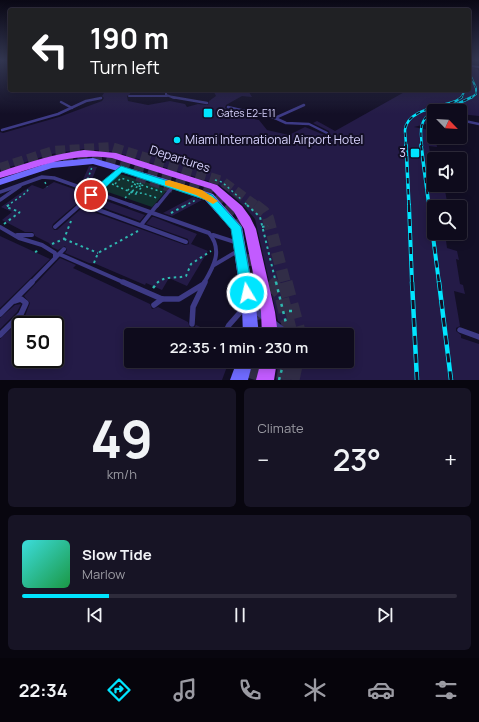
<!DOCTYPE html>
<html lang="en">
<head>
<meta charset="utf-8">
<style>
  body { margin:0; font-family:Manrope,sans-serif; background:#171425; color:#f1f3f6; height:100vh; display:flex; flex-direction:column; font-size:15px; white-space:nowrap }
  * { box-sizing:border-box; margin:0 }
  p { font-size:13px; color:#9b9ba3 }
  .icon { flex:none; width:22px; height:22px; fill:none; stroke:currentColor; stroke-width:2; stroke-linecap:round; stroke-linejoin:round }
  .map { position:relative; height:380px; overflow:hidden }
  .panel { display:flex; flex-direction:column; gap:8px; padding:8px; background:#08060f; flex:1 }
  .panel>* { flex:none }
  .top-card { position:absolute; left:8px; top:8px; width:463px; height:84px; border-radius:4px; box-shadow:0 2px 10px #0003,0 0 0 1px #2e2b3b; background:#202124; color:#fff; overflow:hidden }
  .needle { width:26px; rotate:115deg }
  .tools { position:absolute; left:427px; top:104px; display:grid; gap:8px }
  .tools a { display:grid; place-items:center; width:40px; height:40px; border-radius:4px; background:#0e0b1c; box-shadow:0 2px 10px #0003,0 0 0 1px #2e2b3b; font-size:20px }
  .speed { position:absolute; left:12px; top:316px; display:flex; gap:8px; font-size:20px; font-weight:700; text-align:center }
  .speed>* { display:grid; place-content:center; width:52px; height:52px; border-radius:50%; background:#0e0b1c; box-shadow:0 2px 10px #0003,0 0 0 1px #2e2b3b; line-height:1 }
  .speed .limit { border:2px solid #111; border-radius:6px; background:#fff; color:#111 }
  .pin { position:absolute; display:grid; place-items:center; width:34px; height:34px; color:#fff; margin:-17px; border:2px solid #fff; border-radius:50%; box-shadow:0 1px 4px #0007 }
  .me { position:absolute; width:44px; margin:-22px; rotate:351deg; stroke-linejoin:round; filter:drop-shadow(0 0 3px #0008) }
  .turn { display:flex; align-items:center; gap:14px; height:84px; padding:0 16px; font-size:18px }
  .turn .icon { width:52px; height:52px; stroke-width:2.5 }
  .turn b { display:block; font-size:28px; line-height:34px }
  .big { font-size:30px; font-weight:600; line-height:1.1 }
  .panel .widget { flex:1; display:flex; flex-direction:column; justify-content:center; gap:6px; min-width:0; padding:0 14px; border-radius:6px; background:#171425 }
  .panel .dial { align-items:center; gap:0 }
  .dial b { font-size:52px; line-height:1 }
  .song { display:flex; align-items:center; gap:12px }
  .cover { width:48px; height:48px; border-radius:6px; background:linear-gradient(135deg,hsl(180 70% 55%),hsl(140 70% 35%)) }
  .played { height:4px; border-radius:2px; background:linear-gradient(90deg,#00e5ff 20%,#2e2b3b 20%) }
  .keys { display:flex; justify-content:space-around; direction:ltr }
  .heat { display:flex; justify-content:space-between; align-items:center; font-size:22px; direction:ltr }
  .panel .tiles { flex:1; display:grid; gap:8px; grid-template-columns:1fr 1fr }
  .widget:last-child { grid-column:span 2 }
  .trip { position:absolute; left:124px; top:328px; width:230px; height:40px; border-radius:4px; background:#0e0b1c; box-shadow:0 2px 10px #0003,0 0 0 1px #2e2b3b; font-weight:600; line-height:40px; text-align:center }
  .tabs { display:flex; height:64px; justify-content:space-around; align-items:center; background:#06040b; color:#9b9ba3 }
  .tabs .icon { width:28px; height:28px }
  .tabs .selected { color:#00e5ff }
  .tabs b { font-size:18px; color:#f1f3f6 }
  .map>svg:first-child { display:block }
  .green { fill:#12302f }
  .building { fill:#241b47; fill-rule:evenodd }
  .lines { fill:none; stroke-linecap:round; stroke-linejoin:round }
  .tertiary-tunnel-far1 { stroke:#312d47; stroke-width:10; stroke-dasharray:10 5.5; stroke-linecap:butt }
  .tertiary-tunnel { stroke:#312d47; stroke-width:14; stroke-dasharray:14 7; stroke-linecap:butt }
  .secondary-tunnel-far2 { stroke:#312d47; stroke-width:10; stroke-dasharray:10 4.5; stroke-linecap:butt }
  .secondary-tunnel-far1 { stroke:#312d47; stroke-width:12; stroke-dasharray:12 6; stroke-linecap:butt }
  .secondary-tunnel { stroke:#312d47; stroke-width:15; stroke-dasharray:15 8; stroke-linecap:butt }
  .primary-tunnel { stroke:#312d47; stroke-width:10; stroke-dasharray:10 4.5; stroke-linecap:butt }
  .path-far2 { stroke:#2fb8b0; stroke-width:1.5; stroke-dasharray:2 3; stroke-linecap:butt }
  .path-far1 { stroke:#2fb8b0; stroke-width:2; stroke-dasharray:2.5 3.5; stroke-linecap:butt }
  .path { stroke:#2fb8b0; stroke-width:2.5; stroke-dasharray:3 4.5; stroke-linecap:butt }
  .service-far4 { stroke:#3d3a85; stroke-width:2 }
  .service-far3 { stroke:#3d3a85; stroke-width:2.5 }
  .service-far2 { stroke:#3d3a85; stroke-width:3.5 }
  .service-far1 { stroke:#3d3a85; stroke-width:4 }
  .service { stroke:#3d3a85; stroke-width:5.5 }
  .secondary { fill:#6f6bff; fill-rule:evenodd }
  .primary { fill:#c25bff; fill-rule:evenodd }
  .rail-far4-casing { stroke:#00e5ff; stroke-width:2 }
  .rail-far3-casing { stroke:#00e5ff; stroke-width:2.5 }
  .rail-far2-casing { stroke:#00e5ff; stroke-width:3.5 }
  .rail-far1-casing { stroke:#00e5ff; stroke-width:4 }
  .rail-casing { stroke:#00e5ff; stroke-width:4.5 }
  .rail-far4 { stroke:#130f26; stroke-width:1; stroke-dasharray:3.5; stroke-linecap:butt }
  .rail-far3 { stroke:#130f26; stroke-width:1.5; stroke-dasharray:4.5; stroke-linecap:butt }
  .rail-far2 { stroke:#130f26; stroke-width:2; stroke-dasharray:5.5; stroke-linecap:butt }
  .rail-far1 { stroke:#130f26; stroke-width:2.5; stroke-dasharray:7; stroke-linecap:butt }
  .rail { stroke:#130f26; stroke-width:3; stroke-dasharray:9; stroke-linecap:butt }
  .route { fill:#00e5ff; stroke:#0095a6 }
  .slow { fill:#f59e0b }
  .poi-dot { fill:#00e5ff; stroke:#130f26; stroke-width:1.5 }
  .labels { text-anchor:middle; stroke-width:4; stroke-linejoin:round; paint-order:stroke }
  .far-poi-label { font-size:10px; fill:#d9d4ff; stroke:#130f26; text-anchor:start }
  .poi-label { font-size:12px; fill:#d9d4ff; stroke:#130f26; text-anchor:start }
  .street-label { font-size:12px; fill:#d9d4ff; stroke:#130f26 }
</style>
</head>
<body>
<div class="map">
<svg width="479" height="380" viewBox="0 0 479 380">
  <rect width="100%" height="100%" fill="#130f26"/>
  <polygon class="green" points="120,174 168,189 152,207 102,190"/>
  <g class="building">
    <polygon points="469,67 478,69 479,72 479,116 460,114 460,111 434,111 434,122 414,127 434,131 437,147 429,146 434,185 444,185 448,207 434,207 434,233 445,233 447,248 457,251 459,260 456,259 460,284 463,285 465,294 454,291 460,326 456,328 456,331 461,335 461,338 479,344 479,380 276,380 278,361 347,361 347,335 294,335 293,332 278,321 255,219 243,205 218,184 116,152 84,149 52,154 0,170 0,132 3,133 59,117 102,101 104,98 102,96 106,90 131,90 130,94 127,96 128,101 148,105 170,101 185,104 187,107 198,104 208,105 209,101 216,96 214,92 217,90 252,90 249,92 252,97 242,96 226,105 225,108 232,111 226,118 240,116 259,120 267,130 289,135 305,127 327,136 330,134 329,131 313,123 317,121 335,131 408,90 469,90"/>
    <polygon points="89,166 97,167 89,187 81,184"/>
    <polygon points="54,182 88,194 53,224 52,227 54,230 57,230 82,208 185,245 189,244 188,239 146,224 152,217 154,217 197,234 191,244 208,251 187,286 169,278 162,290 146,283 145,285 96,264 89,263 65,253 67,250 65,246 58,250 52,247 49,243 35,236 33,232 25,232 2,220 12,212 1,207 32,185 43,189"/>
    <polygon points="95,197 145,215 140,221 88,202"/>
    <polygon points="193,197 202,200 172,216 163,213"/>
    <polygon points="0,236 50,259 0,308"/>
    <path d="M60 258 76 265 73 268 150 304 152 309 158 307 188 322 190 328H194L196 325 217 335H131V361H226L228 364 222 380H0V339L25 316 30 303 24 296ZM21 325H55V359H21Z"/>
    <polygon points="21,304 17,312 0,329 0,318 15,305"/>
  </g>
  <g class="lines">
    <polyline class="tertiary-tunnel-far1" points="269,281 271,283"/>
    <g class="tertiary-tunnel">
      <polyline points="270,282 281,294 291,335"/>
      <polyline points="283,380 288,361"/>
    </g>
    <g class="secondary-tunnel-far2">
      <polyline points="63,159 105,158 207,189 227,206"/>
      <polyline points="0,168 53,151 111,147 222,181 256,206"/>
    </g>
    <g class="secondary-tunnel-far1">
      <polyline points="226,205 235,213 243,225"/>
      <polyline points="255,205 264,212 268,218 285,283"/>
      <polyline points="249,254 254,283"/>
    </g>
    <g class="secondary-tunnel">
      <polyline points="254,282 263,335"/>
      <polyline points="285,282 299,335"/>
      <polyline points="255,380 261,361"/>
      <polyline points="292,380 296,361"/>
    </g>
    <polyline class="primary-tunnel" points="137,176 173,188"/>
    <g class="path-far2">
      <polyline points="215,180 222,182 242,200"/>
      <polyline points="45,182 47,187"/>
      <polyline points="86,184 92,167"/>
      <polyline points="112,184 135,194 142,193 157,198"/>
      <polyline points="115,184 121,178 162,192"/>
      <polygon points="134,184 142,187 136,193 128,190"/>
      <polyline points="125,198 141,183"/>
      <polyline points="245,203 248,206"/>
      <polyline points="7,206 27,192 29,187"/>
      <polyline points="184,206 196,200"/>
    </g>
    <g class="path-far1">
      <polyline points="9,205 6,207 20,212"/>
      <polyline points="247,205 260,217 276,283"/>
      <polyline points="171,213 186,205"/>
      <polyline points="4,224 20,212"/>
      <polyline points="262,227 268,226"/>
      <polyline points="64,239 98,253"/>
      <polyline points="52,244 64,239 71,221"/>
      <polyline points="35,252 40,250"/>
      <polyline points="94,263 98,253 138,231"/>
      <path d="M157 283C166 275 176 279 186 276L191 264 211 251"/>
    </g>
    <g class="path">
      <polyline points="276,282 286,323"/>
      <polyline points="153,288 158,282"/>
      <polyline points="289,311 293,311"/>
      <polyline points="279,380 284,361"/>
    </g>
    <g class="service-far4">
      <polyline points="471,66 479,67"/>
      <polyline points="166,93 166,95 175,98"/>
      <polyline points="129,96 167,96"/>
    </g>
    <g class="service-far3">
      <polyline points="172,97 207,103"/>
      <polyline points="61,102 72,108"/>
      <polyline points="228,107 275,118 304,105"/>
      <polyline points="275,118 286,123 309,124 327,133"/>
      <polyline points="460,120 479,124"/>
      <polyline points="2,130 58,114 86,101 101,98"/>
    </g>
    <g class="service-far2">
      <polyline points="0,192 42,177 54,178 133,206"/>
      <polyline points="0,200 20,186"/>
      <polyline points="82,204 88,206"/>
      <polyline points="79,206 121,169"/>
      <polyline points="157,206 174,185"/>
    </g>
    <g class="service-far1">
      <polyline points="85,205 186,242"/>
      <path d="M130 205 209 233C223 250 214 266 204 283"/>
      <polyline points="141,225 157,205"/>
      <polyline points="0,227 19,238 42,245 55,253 55,258"/>
      <polyline points="55,227 80,205"/>
      <polyline points="17,235 32,235"/>
      <polyline points="213,235 235,242"/>
      <polyline points="59,254 64,249"/>
      <polyline points="214,265 236,252"/>
      <polyline points="31,283 59,254 125,283"/>
    </g>
    <g class="service">
      <polyline points="123,282 162,299 179,299 202,285"/>
      <polyline points="154,305 162,299"/>
      <polyline points="254,310 265,318"/>
      <polyline points="0,314 32,282"/>
      <polyline points="274,323 290,335"/>
      <polyline points="192,324 193,307 205,282"/>
      <polyline points="460,330 479,337"/>
      <polyline points="0,335 21,314 26,303 21,299 15,301"/>
      <polyline points="224,335 229,325 244,308"/>
      <polyline points="230,361 239,366"/>
    </g>
    <g class="secondary">
      <polygon points="93,158 162,178 213,194 242,227 256,307 259,335 243,335 242,307 231,229 205,200 156,182 93,164 52,168 0,185 0,179 51,162"/>
      <polygon points="237,361 253,361 248,380 230,380"/>
    </g>
    <g class="primary">
      <path d="M84 150 116 153 217 185 242 206 250 217 256 229 275 312 278 335H262L261 312 244 229 234 212 211 189 112 158C69 152 40 167 0 178V172C28 162 55 154 84 150Z"/>
      <polygon points="261,361 277,361 274,380 256,380"/>
    </g>
    <defs>
      <g id="rail-far4">
        <polyline points="469,72 476,88 476,94 471,98"/>
        <polyline points="461,98 465,90"/>
      </g>
      <g id="rail-far3">
        <polyline points="455,105 472,97"/>
        <path d="M406 146C406 141 405 135 405 130 407 109 441 107 456 101L462 97"/>
        <path d="M422 146C420 131 419 119 434 111"/>
      </g>
      <g id="rail-far2">
        <polyline points="406,145 409,206"/>
        <polyline points="421,145 429,206"/>
      </g>
      <g id="rail-far1">
        <polyline points="409,205 412,283"/>
        <polyline points="429,205 439,283"/>
      </g>
      <g id="rail">
        <polyline points="412,282 417,380"/>
        <polyline points="439,282 451,380"/>
      </g>
    </defs>
    <use href="#rail-far4" class="rail-far4-casing"/>
    <use href="#rail-far3" class="rail-far3-casing"/>
    <use href="#rail-far2" class="rail-far2-casing"/>
    <use href="#rail-far1" class="rail-far1-casing"/>
    <use href="#rail" class="rail-casing"/>
    <use href="#rail-far4" class="rail-far4"/>
    <use href="#rail-far3" class="rail-far3"/>
    <use href="#rail-far2" class="rail-far2"/>
    <use href="#rail-far1" class="rail-far1"/>
    <use href="#rail" class="rail"/>
  </g>
  <linearGradient id="sky" x2="0" y2="1"><stop stop-color="#0a0815"/><stop offset="0.53" stop-color="#333752"/><stop offset="1" stop-color="#333752" stop-opacity="0"/></linearGradient>
  <rect width="479" height="114" fill="url(#sky)"/>
  <polygon class="route" points="121,166 212,195 241,227 253,293 251,298 247,299 243,298 241,293 231,229 206,200 122,172 94,198 88,198 88,193"/>
  <polygon class="slow" points="169,180 202,190 218,201 213,204 196,195 165,185 165,181"/>
  <g class="poi-dot">
    <rect x="203" y="108" width="10" height="10" rx="2"/>
    <circle cx="177" cy="140" r="4"/>
    <rect x="410" y="148" width="10" height="10" rx="2"/>
  </g>
  <g class="labels">
    <g class="far-poi-label">
      <text x="217" y="117">Gates E2-E11</text>
    </g>
    <g class="poi-label">
      <text x="185" y="144">Miami International Airport Hotel</text>
      <text x="406" y="157" text-anchor="end">3</text>
    </g>
    <g class="street-label">
      <text transform="translate(180 159) rotate(18)" y="4">Departures</text>
    </g>
  </g>
</svg>
<div class="tools">
<a><svg class="needle" viewBox="-14 -14 28 28"><path d="M0-13l5 13h-10z" fill="#e53935"/><path d="M0 13l5-13h-10z" fill="#9b9ba3"/></svg></a>
<a><svg class="icon" aria-label="sound" viewBox="0 0 24 24"><path d="M4 9h4l5-4v14l-5-4H4zM17 9q2 3 0 6"/></svg></a>
<a><svg class="icon" aria-label="search" viewBox="0 0 24 24"><circle cx="10" cy="10" r="6"/><path d="M15 15l6 6"/></svg></a>
</div>
<div class="speed"><div class="limit">50</div></div>
<div class="pin" style="left:91px;top:195px;background:#d93025"><svg class="icon" aria-label="arrive" viewBox="0 0 24 24"><path d="M6 21V4h12l-3 4 3 4H6"/></svg></div>
<svg class="me" style="left:247px;top:293px" viewBox="-20 -20 40 40"><circle r="17" fill="#00e5ff" stroke="#fff" stroke-width="3"/><path d="M0-11L8 9 0 5-8 9z" fill="#fff"/></svg>
<div class="trip">22:35 · 1 min · 230 m</div>
<div class="top-card">
<div class="turn"><svg class="icon" aria-label="left" viewBox="0 0 24 24"><path d="M17 20v-9H6M10 6l-5 5 5 5"/></svg><div><b>190 m</b>Turn left</div></div>
</div>
</div>
<section class="panel">
<div class="tiles">
<div class="widget dial"><b>49</b><p>km/h</p></div>
<div class="widget"><p>Climate</p>
<div class="heat"><a>−</a><b class="big">23°</b><a>+</a></div>
</div>
<div class="widget">
<div class="song"><i class="cover"></i><div><b>Slow Tide</b><p>Marlow</p></div></div>
<div class="played"></div>
<div class="keys"><svg class="icon" aria-label="previous" viewBox="0 0 24 24"><path d="M18 5L8 12l10 7zM5 5v14"/></svg><svg class="icon" aria-label="pause" viewBox="0 0 24 24"><path d="M8 5v14M16 5v14"/></svg><svg class="icon" aria-label="next" viewBox="0 0 24 24"><path d="M6 5l10 7-10 7zM19 5v14"/></svg></div>
</div>
</div>
</section>
<nav class="tabs">
<b>22:34</b>
<svg class="icon selected" aria-label="directions" viewBox="0 0 24 24"><path d="M12 3l9 9-9 9-9-9zM9 14v-3h6M13 9l2 2-2 2"/></svg>
<svg class="icon" aria-label="music" viewBox="0 0 24 24"><path d="M9 18V5l10-2v13"/><circle cx="6" cy="18" r="3"/><circle cx="16" cy="16" r="3"/></svg>
<svg class="icon" aria-label="phone" viewBox="0 0 24 24"><path d="M5 4h4l2 5-3 2q2 4 5 5l2-3 5 2v4C11 20 4 13 5 4z"/></svg>
<svg class="icon" aria-label="climate" viewBox="0 0 24 24"><path d="M12 3v18M4 7l16 10M4 17L20 7"/></svg>
<svg class="icon" aria-label="car" viewBox="0 0 24 24"><path d="M5 17H2v-5l4-1 3-4h7l3 4 3 1v5h-3M9 17h6M6 11h13"/><circle cx="7" cy="17" r="2"/><circle cx="17" cy="17" r="2"/></svg>
<svg class="icon" aria-label="filters" viewBox="0 0 24 24"><path d="M4 7h16M4 17h16"/><circle cx="9" cy="7" r="2"/><circle cx="15" cy="17" r="2"/></svg>
</nav>
</body>
</html>
